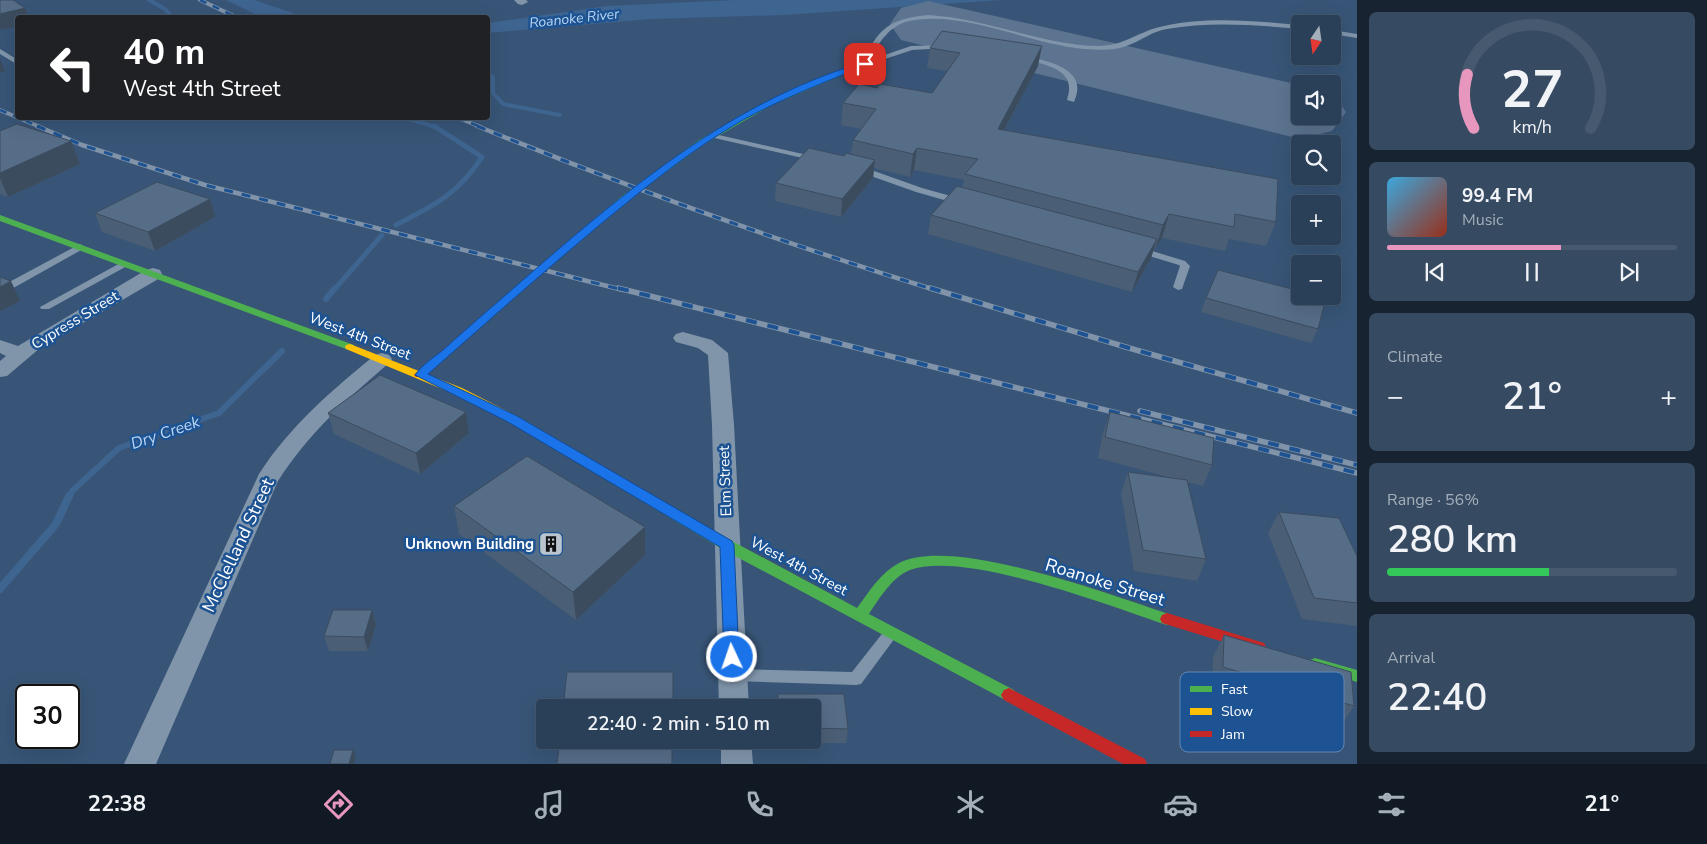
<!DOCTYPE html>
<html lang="en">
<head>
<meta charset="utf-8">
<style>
  body { margin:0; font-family:"Nunito Sans",sans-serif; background:#364b62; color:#f1f3f6; height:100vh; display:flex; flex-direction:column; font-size:19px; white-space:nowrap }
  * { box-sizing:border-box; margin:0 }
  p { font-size:16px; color:#a5afba }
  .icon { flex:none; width:28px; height:28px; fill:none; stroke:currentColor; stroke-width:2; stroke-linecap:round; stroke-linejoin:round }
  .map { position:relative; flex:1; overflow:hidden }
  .details { display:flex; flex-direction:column; gap:12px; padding:12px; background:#172331; width:350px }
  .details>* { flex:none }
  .guide { position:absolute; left:15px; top:15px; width:475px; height:105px; border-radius:5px; box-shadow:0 5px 20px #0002,0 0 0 1px #46596f; background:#202124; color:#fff; overflow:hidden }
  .needle { width:32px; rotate:193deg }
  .buttons { position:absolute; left:1291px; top:15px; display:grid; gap:10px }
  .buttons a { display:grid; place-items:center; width:50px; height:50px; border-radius:5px; background:#2a4059; box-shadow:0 5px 20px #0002,0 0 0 1px #46596f; font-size:25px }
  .speed { position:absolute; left:15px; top:684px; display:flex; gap:10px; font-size:25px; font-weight:700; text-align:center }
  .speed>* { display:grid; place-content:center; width:65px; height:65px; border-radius:50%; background:#2a4059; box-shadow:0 5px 20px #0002,0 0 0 1px #46596f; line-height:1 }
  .speed .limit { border:2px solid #111; border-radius:8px; background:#fff; color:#111 }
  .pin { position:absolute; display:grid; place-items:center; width:42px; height:42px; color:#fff; margin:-21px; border-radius:10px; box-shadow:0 2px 8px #0006 }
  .me { position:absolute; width:55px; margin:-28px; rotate:357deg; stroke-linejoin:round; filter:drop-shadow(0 0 4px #0008) }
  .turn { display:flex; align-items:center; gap:18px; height:105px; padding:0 25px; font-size:22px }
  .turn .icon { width:65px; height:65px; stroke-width:2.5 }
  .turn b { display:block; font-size:35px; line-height:42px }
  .big { font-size:38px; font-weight:600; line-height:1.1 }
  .details .tile { flex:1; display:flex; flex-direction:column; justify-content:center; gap:8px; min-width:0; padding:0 18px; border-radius:8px; background:#364b62 }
  .details .dial { align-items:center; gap:0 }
  .dial svg { height:130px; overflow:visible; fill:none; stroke:#46596f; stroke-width:7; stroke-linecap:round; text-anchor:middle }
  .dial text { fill:#f1f3f6; stroke:none }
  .song { display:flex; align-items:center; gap:15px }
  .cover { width:60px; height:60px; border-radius:8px; background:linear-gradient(135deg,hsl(200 70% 55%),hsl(10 70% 35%)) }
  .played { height:5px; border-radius:2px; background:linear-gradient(90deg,#e797bd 60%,#46596f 60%) }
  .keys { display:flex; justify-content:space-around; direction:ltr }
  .heat { display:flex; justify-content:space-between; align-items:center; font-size:28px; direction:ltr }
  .charge { height:8px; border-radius:4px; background:linear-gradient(90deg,#34c759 56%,#46596f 0) }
  .trip { position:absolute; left:536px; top:699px; width:285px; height:50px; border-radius:5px; background:#2a4059; box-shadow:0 5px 20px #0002,0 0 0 1px #46596f; font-weight:600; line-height:50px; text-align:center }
  .tabs { display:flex; height:80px; justify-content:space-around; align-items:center; background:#111a24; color:#a5afba }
  .tabs .icon { width:35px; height:35px }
  .tabs .current { color:#e797bd }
  .tabs b { font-size:22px; color:#f1f3f6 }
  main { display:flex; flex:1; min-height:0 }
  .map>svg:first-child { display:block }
  .water { fill:#3e6490 }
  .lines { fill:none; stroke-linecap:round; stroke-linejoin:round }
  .stream-far3 { stroke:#3e6490; stroke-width:4 }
  .stream-far2 { stroke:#3e6490; stroke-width:5 }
  .stream-far1 { stroke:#3e6490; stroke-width:6 }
  .stream { stroke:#3e6490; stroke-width:8 }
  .runway { fill:#5c7490; fill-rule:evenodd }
  .lane { fill:#8095aa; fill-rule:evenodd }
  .street { fill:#8095aa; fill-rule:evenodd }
  .fast { fill:#4caf50; fill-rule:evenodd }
  .slow { fill:#ffc107; fill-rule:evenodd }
  .jam { fill:#c62828; fill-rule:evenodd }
  .rail-far2-casing { stroke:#8093a9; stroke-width:4 }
  .rail-far1-casing { stroke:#8093a9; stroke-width:4.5 }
  .rail-casing { stroke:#8093a9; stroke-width:5.5 }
  .rail-far2 { stroke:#1d5392; stroke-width:2.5; stroke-dasharray:7; stroke-linecap:butt }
  .rail-far1 { stroke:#1d5392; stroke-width:3; stroke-dasharray:9; stroke-linecap:butt }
  .rail { stroke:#1d5392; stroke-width:4; stroke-dasharray:11; stroke-linecap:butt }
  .wall { fill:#4a5e75 }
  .shaded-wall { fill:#3c4c5f }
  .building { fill:#566d88; stroke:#3c4c5f }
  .route { fill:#1a73e8; stroke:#114b97 }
  .labels { text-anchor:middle; stroke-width:5; stroke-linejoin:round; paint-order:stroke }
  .far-water-label { font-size:14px; font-style:italic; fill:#bad7f5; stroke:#1d5392 }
  .street-label { font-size:15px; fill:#fff; stroke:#1d5392 }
  .poi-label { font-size:15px; font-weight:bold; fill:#fff; stroke:#1d5392; text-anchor:end }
  .water-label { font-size:16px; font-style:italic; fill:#bad7f5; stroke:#1d5392 }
  .near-street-label { font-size:18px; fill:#fff; stroke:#1d5392 }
  .key { fill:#1d5392; stroke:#6187b3; stroke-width:1 }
  .key-label { font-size:14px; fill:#fff }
</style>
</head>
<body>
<main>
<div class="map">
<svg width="1357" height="764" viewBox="0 0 1357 764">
  <rect width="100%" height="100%" fill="#385577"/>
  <g class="water">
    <polygon points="226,0 254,0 305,17 261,17"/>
    <polygon points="735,0 1002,0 784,15 651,19 488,33 488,23 607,6"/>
  </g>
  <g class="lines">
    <g class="stream-far3">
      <polyline points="149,0 165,9 173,18"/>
      <polyline points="488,74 493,77 493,93 503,104 560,115"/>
      <polyline points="406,118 435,127"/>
    </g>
    <g class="stream-far2">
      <path d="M396 225C435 205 457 195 482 157L434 126"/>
      <polyline points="334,290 382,235"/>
    </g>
    <g class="stream-far1">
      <polyline points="326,299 335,288"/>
      <polyline points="69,498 72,491 119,448 219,413 282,351"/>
    </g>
    <polyline class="stream" points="0,589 56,524 69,496"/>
    <polygon class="runway" points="928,1 1300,85 1300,116 1332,116 1332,93 1346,112 1332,131 1300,139 901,40 890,24 901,8"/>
    <g class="lane">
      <path d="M928 15C986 18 1041 45 1099 46 1124 46 1141 30 1164 26 1208 16 1255 21 1300 25V29C1256 25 1211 21 1167 29 1153 31 1142 40 1129 45 1115 51 1099 50 1084 49 1027 44 966 10 909 21 890 25 878 43 870 60L911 46 945 45 948 47 947 48 912 50 867 65H863L862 64C878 28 889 19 928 15Z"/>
      <polygon points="1332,30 1357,34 1357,38 1332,34"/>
      <polygon points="0,49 18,60 18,65 0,54"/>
      <path d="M1025 56C1048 61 1090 69 1074 102L1067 100C1078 69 1046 65 1023 59L1022 58Z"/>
      <polygon points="710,133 816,157 820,159 816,161 710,137"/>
      <polygon points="860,166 922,188 965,200 966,202 962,205 916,192 857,171 857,167"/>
      <polygon points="80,244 85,247 83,249 8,291 0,290 0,287"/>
      <polygon points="1139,247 1185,261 1190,266 1182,289 1178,290 1173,287 1180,266 1179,265 1136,252 1136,248"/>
      <polygon points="124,261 127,262 129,264 127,266 49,309 41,309 40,307"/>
      <polygon points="890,628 895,630 897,634 895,638 861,684 856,685 733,681 728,679 725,675 728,671 733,669 852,672 885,630"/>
    </g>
    <g class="street">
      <polygon points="514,0 526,0 528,2 522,5 518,4"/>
      <polygon points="153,268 160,270 162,274 160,278 40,348 7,376 0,377 0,361 6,356 0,353 0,340 18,346 146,270"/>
      <polygon points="683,332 712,340 728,353 734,425 749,708 719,708 712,425 708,355 698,348 676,342 673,338 676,334"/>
      <path d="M382 353 389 355 392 359 389 363C347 399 308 434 278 481L156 764H124L259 474C290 426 331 391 375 355Z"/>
      <polygon points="721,740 751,740 753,764 721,764"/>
    </g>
    <g class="fast">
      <polygon points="863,63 868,64 772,105 704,144 628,200 556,261 550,261 548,259 622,196 699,140 767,102"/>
      <polygon points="0,215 354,345 355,347 350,350 346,349 0,221"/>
      <path d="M586 458 732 541 857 608C869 592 880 573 899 563 953 535 1114 596 1172 615L1174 619 1172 623 1167 625C1110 606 965 550 910 570 892 577 879 599 869 614L1014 690 1017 695 1014 700 1009 702 722 549 582 465 580 462 582 459Z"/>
      <polygon points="1315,658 1357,670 1357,682 1310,668 1307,664 1310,660"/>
    </g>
    <polygon class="slow" points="350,344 462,388 517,416 590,459 592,462 590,465 582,465 509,422 454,394 346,349 345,347 346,345"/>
    <g class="jam">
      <polygon points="553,256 558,259 556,261 424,377 416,377 414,375 416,373 550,257"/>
      <polygon points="1167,613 1264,643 1266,647 1264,651 1259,653 1162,623 1160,619 1162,615"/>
      <polygon points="1009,688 1145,759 1147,764 1123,764 1004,700 1001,695 1004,690"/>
    </g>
    <defs>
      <g id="rail-far2">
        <polyline points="200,0 238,18"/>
        <polyline points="0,110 40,127"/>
        <polyline points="458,118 481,127"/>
      </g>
      <g id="rail-far1">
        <polyline points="37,126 82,145 205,185 623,290"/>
        <path d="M477 126C627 187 780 242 935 290"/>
      </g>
      <g id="rail">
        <polyline points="618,288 1357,473"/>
        <polyline points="930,288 1129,348 1357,413"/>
        <polyline points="1140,411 1357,465"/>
      </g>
    </defs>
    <use href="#rail-far2" class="rail-far2-casing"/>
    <use href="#rail-far1" class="rail-far1-casing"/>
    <use href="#rail" class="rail-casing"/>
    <use href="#rail-far2" class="rail-far2"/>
    <use href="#rail-far1" class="rail-far1"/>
    <use href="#rail" class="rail"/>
  </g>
  <g class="wall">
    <polygon points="942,31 1038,66 1004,131 1276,222 1266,246 1229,239 1225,251 1162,238 1155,249 1154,249 1151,258 1132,292 928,234 931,215 962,188 964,180 914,170 910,177 874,168 873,178 841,217 775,201 776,183 844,156 851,154 853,140 861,129 841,125 843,103 932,93 948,71 927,68 930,48"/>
    <polygon points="0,131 71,141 80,164 8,197 0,194"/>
    <polygon points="210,199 215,217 155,251 102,232 95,213"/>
    <polygon points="1206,298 1318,329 1311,343 1201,312"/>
    <polygon points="466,412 469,433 420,474 334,434 328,413"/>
    <polygon points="1110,412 1212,465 1203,486 1187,482 1206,559 1197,581 1134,571 1121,493 1128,472 1171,478 1098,458 1103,433"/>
    <polygon points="454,506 645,555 576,620 459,534"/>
    <polygon points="1279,512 1357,556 1357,626 1302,619 1268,533"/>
    <polygon points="372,610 376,625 368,651 329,651 324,636"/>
    <polygon points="1224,635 1354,706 1340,727 1212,689 1213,657"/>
    <polygon points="778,694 844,694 848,729 846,743 779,743 779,740 812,740 812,708 777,708"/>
  </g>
  <g class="shaded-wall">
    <polygon points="25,8 29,18 18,18 18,26 0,30 0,14"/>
    <polygon points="1042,46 1038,66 993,151 998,129"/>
    <polygon points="0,59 5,71 0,72"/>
    <polygon points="71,141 80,164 8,197 0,178 0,173"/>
    <polygon points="917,148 914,170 910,177 913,154"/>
    <polygon points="875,160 873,178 841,217 842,199"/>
    <polygon points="210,199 215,217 155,251 148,232"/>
    <polygon points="1169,214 1162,238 1155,249 1163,225"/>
    <polygon points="1157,239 1151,258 1132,292 1138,272"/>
    <polygon points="11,281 20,301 0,311 0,287"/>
    <polygon points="466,412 469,433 420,474 416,453"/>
    <polygon points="645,527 645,555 576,620 573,592"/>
    <polygon points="372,610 376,625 368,651 364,637"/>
    <polygon points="353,750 356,757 354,764 349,764"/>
  </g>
  <g class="building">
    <polygon points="0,0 13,0 25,8 0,14"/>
    <polygon points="71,15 75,18 62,18"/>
    <polygon points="942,31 1042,46 998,129 1278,179 1276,222 1235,214 1234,227 1169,214 1163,225 965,174 978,159 917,148 913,154 853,140 876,109 843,103 859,84 877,88 880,84 932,93 960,53 930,48"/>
    <polygon points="17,124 71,141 0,173 0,131"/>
    <polygon points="809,148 844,156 846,153 875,160 842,199 776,183"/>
    <polygon points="157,182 210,199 148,232 95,213"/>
    <polygon points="957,186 1157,239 1138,272 931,215"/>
    <polygon points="1218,270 1300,291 1300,296 1318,296 1326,298 1318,329 1206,298"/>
    <polygon points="0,277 11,281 0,287"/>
    <polygon points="380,375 466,412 416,453 328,413"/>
    <polygon points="1110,412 1214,438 1212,465 1105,437"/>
    <polygon points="527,456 645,527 573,592 454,506"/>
    <polygon points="1128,472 1187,480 1206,559 1143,550"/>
    <polygon points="1279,512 1339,518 1357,556 1357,603 1314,598"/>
    <polygon points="333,610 372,610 364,637 324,636"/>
    <polygon points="1224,635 1351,672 1354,706 1223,667"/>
    <polygon points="567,672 673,672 673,708 563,708"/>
    <polygon points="778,694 844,694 848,729 812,728 812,708 779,708"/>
    <polygon points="560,740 672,740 672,764 557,764"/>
    <polygon points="334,750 353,750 349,764 330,764"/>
  </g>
  <path class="route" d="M865 62 868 64 867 65C825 82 783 98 743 120 692 149 647 186 602 223 543 272 486 323 428 374L517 416 732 541 734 545 739 657 737 661 732 663 727 661 724 657 720 547 508 422 415 375C422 365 433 358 443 350 462 333 481 316 500 300 609 205 723 103 865 62Z"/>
  <defs>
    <symbol id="building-square" viewBox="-11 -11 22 22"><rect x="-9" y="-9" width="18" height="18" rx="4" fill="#b9c4cf" stroke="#1d5392"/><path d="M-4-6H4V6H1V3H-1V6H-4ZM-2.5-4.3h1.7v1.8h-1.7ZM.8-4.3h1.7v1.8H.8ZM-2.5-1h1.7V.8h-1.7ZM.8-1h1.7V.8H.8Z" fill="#111"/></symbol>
  </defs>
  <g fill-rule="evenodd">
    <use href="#building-square" x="537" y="530" width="28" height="28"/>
  </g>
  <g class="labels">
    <g class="far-water-label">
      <text transform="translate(574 18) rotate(-6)" y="5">Roanoke River</text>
    </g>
    <g class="street-label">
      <text transform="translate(75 320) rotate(-31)" y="5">Cypress Street</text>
      <text transform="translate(360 336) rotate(21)" y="5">West 4th Street</text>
      <text transform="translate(725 481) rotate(-92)" y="5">Elm Street</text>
      <text transform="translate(799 566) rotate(28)" y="5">West 4th Street</text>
    </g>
    <g class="poi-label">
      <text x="534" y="549">Unknown Building</text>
    </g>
    <g class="water-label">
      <text transform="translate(165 432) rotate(-19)" y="6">Dry Creek</text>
    </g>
    <g class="near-street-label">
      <text transform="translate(238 545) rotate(-65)" y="6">McClelland Street</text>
      <text transform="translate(1105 582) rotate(17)" y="6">Roanoke Street</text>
    </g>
  </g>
  <rect x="1180" y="672" width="164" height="80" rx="8" class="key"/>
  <rect x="1190" y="686" width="22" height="6" fill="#4caf50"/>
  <rect x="1190" y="708" width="22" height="7" fill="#ffc107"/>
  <rect x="1190" y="731" width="22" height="6" fill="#c62828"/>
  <g class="key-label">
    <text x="1221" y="694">Fast</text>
    <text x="1221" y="716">Slow</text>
    <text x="1221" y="739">Jam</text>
  </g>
</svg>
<div class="buttons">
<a><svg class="needle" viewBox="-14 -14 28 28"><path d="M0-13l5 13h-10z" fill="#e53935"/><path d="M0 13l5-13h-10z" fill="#a5afba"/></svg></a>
<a><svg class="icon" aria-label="sound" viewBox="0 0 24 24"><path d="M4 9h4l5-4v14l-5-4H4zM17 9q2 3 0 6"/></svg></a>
<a><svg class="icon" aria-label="search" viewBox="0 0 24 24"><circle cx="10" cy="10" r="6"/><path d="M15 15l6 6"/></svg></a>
<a>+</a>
<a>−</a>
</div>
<div class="speed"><div class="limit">30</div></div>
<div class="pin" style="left:865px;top:64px;background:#d93025"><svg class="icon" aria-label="arrive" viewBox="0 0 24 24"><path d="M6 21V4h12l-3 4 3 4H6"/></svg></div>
<svg class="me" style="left:732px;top:657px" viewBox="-20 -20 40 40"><circle r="17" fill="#1a73e8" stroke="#fff" stroke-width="3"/><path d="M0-11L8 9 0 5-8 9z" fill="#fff"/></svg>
<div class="trip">22:40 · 2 min · 510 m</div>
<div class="guide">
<div class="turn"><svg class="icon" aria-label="left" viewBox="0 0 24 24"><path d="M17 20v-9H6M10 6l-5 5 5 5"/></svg><div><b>40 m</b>West 4th Street</div></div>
</div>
</div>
<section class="details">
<div class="tile dial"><svg viewBox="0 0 100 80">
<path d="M14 69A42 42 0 1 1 86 69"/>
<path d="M14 69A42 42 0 0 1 10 36" stroke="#e797bd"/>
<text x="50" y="56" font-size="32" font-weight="700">27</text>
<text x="50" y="72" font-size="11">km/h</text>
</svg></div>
<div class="tile">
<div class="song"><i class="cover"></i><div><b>99.4 FM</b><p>Music</p></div></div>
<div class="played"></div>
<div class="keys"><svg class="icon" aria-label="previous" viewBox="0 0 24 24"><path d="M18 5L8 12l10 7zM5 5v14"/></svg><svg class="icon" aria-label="pause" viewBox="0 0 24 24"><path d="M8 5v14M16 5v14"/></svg><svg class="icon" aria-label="next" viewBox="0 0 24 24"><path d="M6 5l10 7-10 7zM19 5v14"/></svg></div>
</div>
<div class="tile"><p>Climate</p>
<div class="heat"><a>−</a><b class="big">21°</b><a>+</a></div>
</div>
<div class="tile"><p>Range · 56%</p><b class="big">280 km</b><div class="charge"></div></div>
<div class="tile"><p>Arrival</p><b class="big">22:40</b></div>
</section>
</main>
<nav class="tabs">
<b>22:38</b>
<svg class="icon current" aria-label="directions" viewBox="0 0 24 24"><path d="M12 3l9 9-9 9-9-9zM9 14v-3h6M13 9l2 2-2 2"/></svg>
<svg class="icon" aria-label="music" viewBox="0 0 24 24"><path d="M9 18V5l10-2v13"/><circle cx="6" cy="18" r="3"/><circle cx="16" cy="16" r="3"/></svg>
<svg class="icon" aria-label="phone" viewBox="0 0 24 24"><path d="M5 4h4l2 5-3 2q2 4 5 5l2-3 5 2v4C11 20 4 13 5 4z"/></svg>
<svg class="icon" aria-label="climate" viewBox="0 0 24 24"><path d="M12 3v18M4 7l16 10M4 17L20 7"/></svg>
<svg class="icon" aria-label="car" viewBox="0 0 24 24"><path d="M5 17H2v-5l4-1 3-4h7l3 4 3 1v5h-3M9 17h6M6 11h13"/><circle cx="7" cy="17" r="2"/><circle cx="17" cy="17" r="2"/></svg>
<svg class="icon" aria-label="filters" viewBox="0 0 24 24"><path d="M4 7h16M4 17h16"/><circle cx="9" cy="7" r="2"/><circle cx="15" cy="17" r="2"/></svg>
<b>21°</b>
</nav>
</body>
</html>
